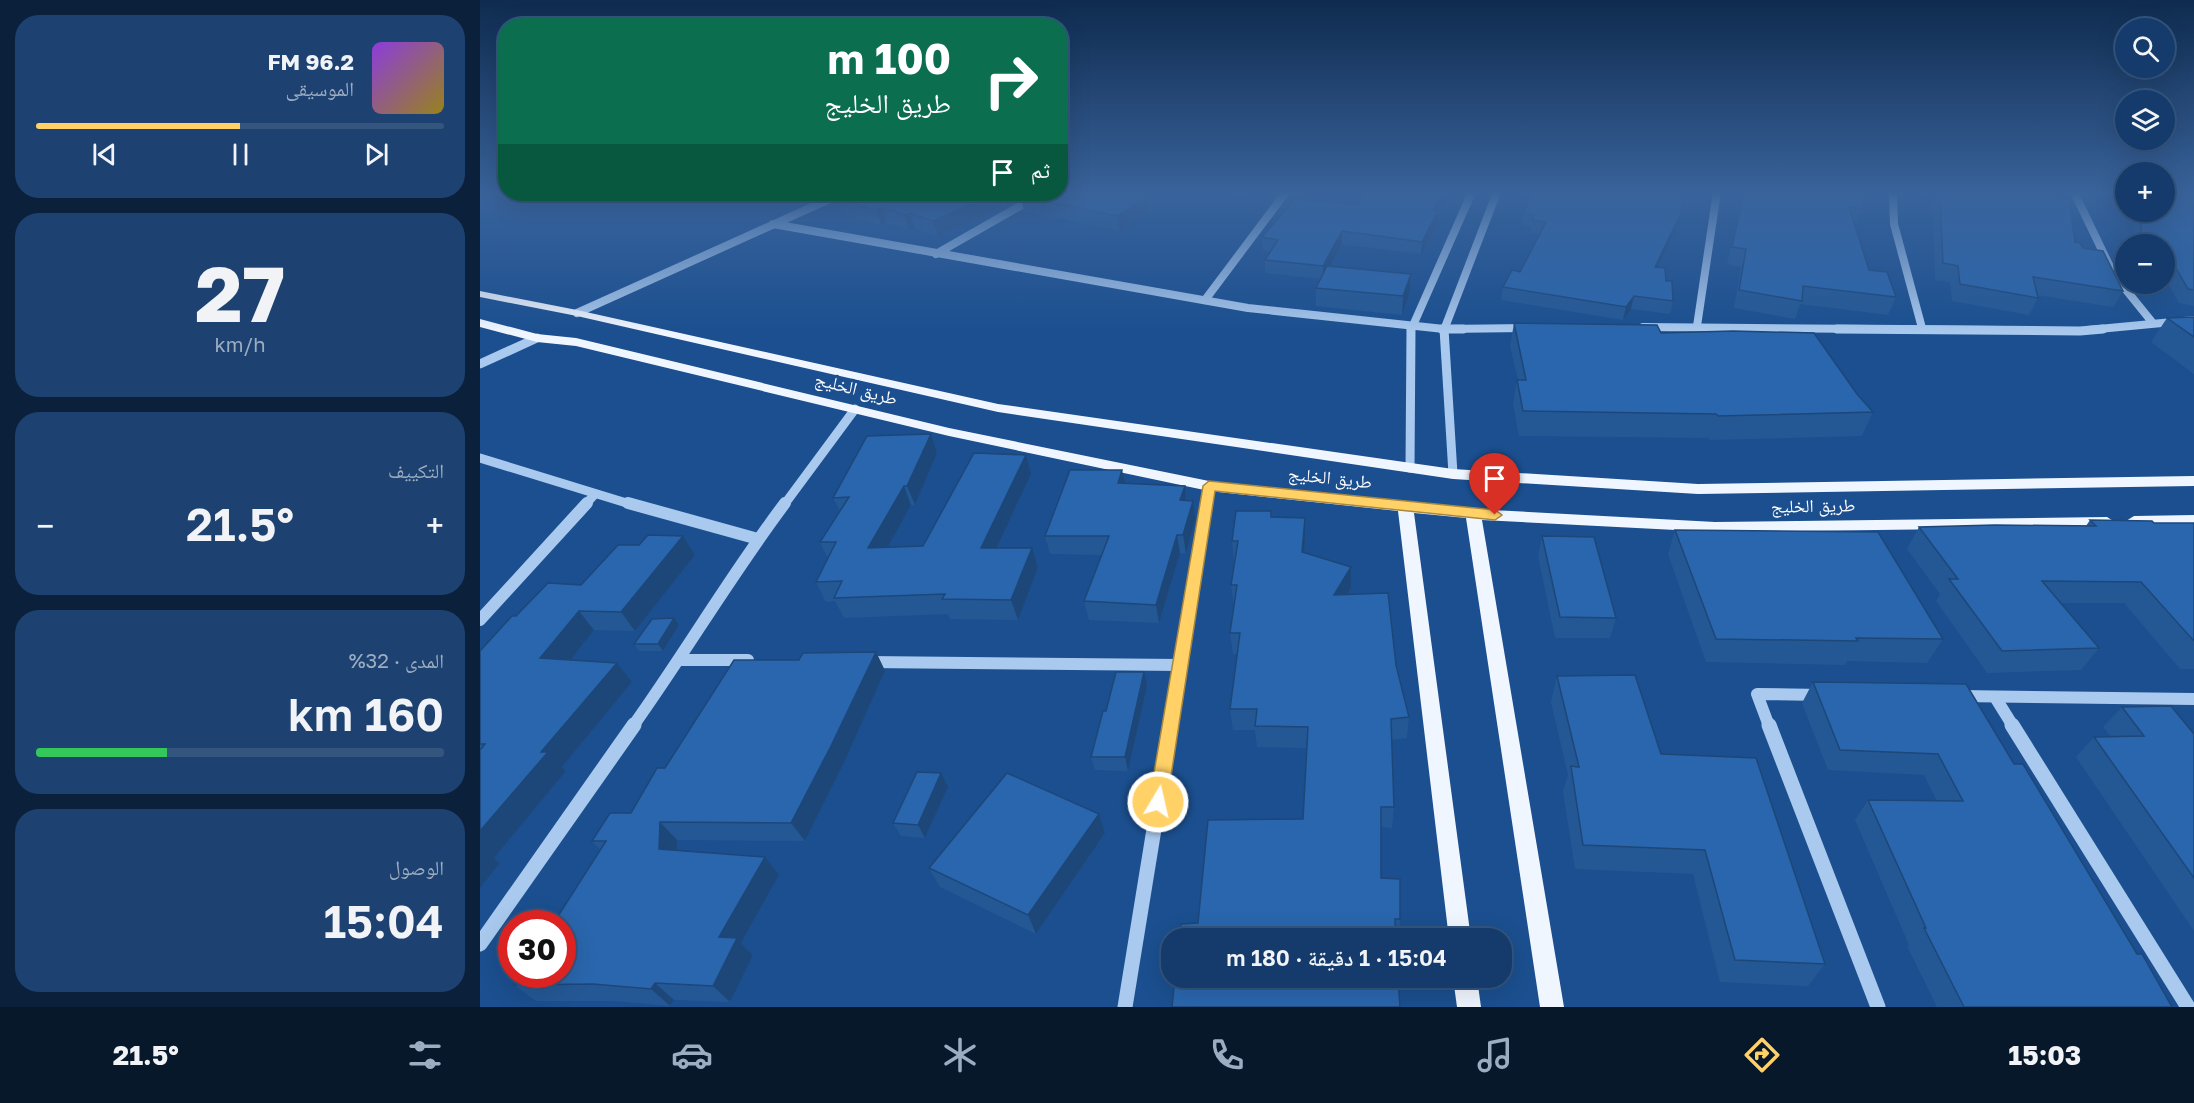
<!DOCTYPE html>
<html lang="ar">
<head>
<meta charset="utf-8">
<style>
  body { margin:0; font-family:"Golos Text","Noto Naskh Arabic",sans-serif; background:#1d4271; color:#f1f3f6; direction:rtl; height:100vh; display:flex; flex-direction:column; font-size:22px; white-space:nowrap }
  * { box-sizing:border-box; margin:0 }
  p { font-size:20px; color:#9dadc1 }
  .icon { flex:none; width:33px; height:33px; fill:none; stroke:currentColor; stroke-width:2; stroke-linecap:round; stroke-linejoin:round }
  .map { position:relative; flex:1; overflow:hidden; direction:ltr }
  .panel { display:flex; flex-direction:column; gap:15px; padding:15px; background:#0b203b; width:480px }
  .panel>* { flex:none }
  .top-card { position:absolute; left:18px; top:18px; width:570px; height:183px; border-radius:24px; box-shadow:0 6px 24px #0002,0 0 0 2px #33557e; direction:rtl; background:#0b6e4f; color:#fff; overflow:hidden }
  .controls { position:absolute; left:1635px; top:18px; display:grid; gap:12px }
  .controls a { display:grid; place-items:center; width:60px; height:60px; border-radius:50%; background:#143b6b; box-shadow:0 6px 24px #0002,0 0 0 2px #33557e; font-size:30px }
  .speed { position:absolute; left:18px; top:910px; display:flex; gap:12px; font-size:30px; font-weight:700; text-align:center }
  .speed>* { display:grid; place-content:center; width:78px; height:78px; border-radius:50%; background:#143b6b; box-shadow:0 6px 24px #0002,0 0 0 2px #33557e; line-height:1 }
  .speed .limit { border:9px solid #d22; background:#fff; color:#111 }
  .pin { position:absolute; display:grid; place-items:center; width:51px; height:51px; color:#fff; margin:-62px -26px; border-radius:50% 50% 50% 0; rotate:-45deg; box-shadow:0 0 6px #0007 }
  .pin .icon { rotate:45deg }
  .me { position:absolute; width:66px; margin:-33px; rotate:9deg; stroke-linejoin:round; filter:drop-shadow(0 0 4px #0008) }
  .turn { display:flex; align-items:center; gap:21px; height:126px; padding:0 18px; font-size:27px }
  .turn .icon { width:78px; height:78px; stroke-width:2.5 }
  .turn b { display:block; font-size:42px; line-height:51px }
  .then { display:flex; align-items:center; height:57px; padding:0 18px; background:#0003; gap:12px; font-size:22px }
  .big { font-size:45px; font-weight:600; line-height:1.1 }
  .panel .widget { flex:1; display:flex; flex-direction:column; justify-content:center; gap:9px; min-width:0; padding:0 21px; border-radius:24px; background:#1d4271 }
  .panel .dial { align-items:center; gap:0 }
  .dial b { font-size:78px; line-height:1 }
  .song { display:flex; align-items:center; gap:18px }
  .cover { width:72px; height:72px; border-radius:9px; background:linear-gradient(135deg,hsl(270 70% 55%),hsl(50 70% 35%)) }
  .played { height:6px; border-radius:3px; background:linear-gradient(90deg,#ffd166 50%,#33557e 50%) }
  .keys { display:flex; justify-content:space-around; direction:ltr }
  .heat { display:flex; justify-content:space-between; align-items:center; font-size:33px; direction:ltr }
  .charge { height:9px; border-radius:4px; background:linear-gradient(90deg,#34c759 32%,#33557e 0) }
  .trip { position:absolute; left:681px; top:928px; width:351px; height:60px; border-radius:24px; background:#143b6b; box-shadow:0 6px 24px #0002,0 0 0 2px #33557e; font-weight:600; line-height:60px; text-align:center; direction:rtl }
  .tab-bar { display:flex; height:96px; justify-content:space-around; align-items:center; background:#08182b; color:#9dadc1 }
  .tab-bar .icon { width:42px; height:42px }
  .tab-bar .selected { color:#ffd166 }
  .tab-bar b { font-size:27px; color:#f1f3f6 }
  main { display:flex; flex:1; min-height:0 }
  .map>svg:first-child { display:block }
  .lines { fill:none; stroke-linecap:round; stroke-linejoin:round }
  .minor-far3 { stroke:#a9c9ee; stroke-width:8 }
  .minor-far2 { stroke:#a9c9ee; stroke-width:9 }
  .minor-far1 { stroke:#a9c9ee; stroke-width:12 }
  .minor { stroke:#a9c9ee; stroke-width:15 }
  .major { fill:#f0f6ff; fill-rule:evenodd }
  .wall { fill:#245895 }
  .shaded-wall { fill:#1d4779 }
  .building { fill:#2a66ad; stroke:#1d4779; stroke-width:1.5 }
  .route { fill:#ffd166; stroke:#a68842; stroke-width:1.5 }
  .labels { text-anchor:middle; stroke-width:6; stroke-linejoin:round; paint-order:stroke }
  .street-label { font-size:18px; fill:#fff; stroke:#1b4f8f }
</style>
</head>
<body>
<main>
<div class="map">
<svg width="1714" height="1007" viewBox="0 0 1714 1007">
  <rect width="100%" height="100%" fill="#1b4f8f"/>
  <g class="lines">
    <g class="minor-far3">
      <polyline points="1413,192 1414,224 1442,328"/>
      <polyline points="1594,192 1634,275 1672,322"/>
      <polyline points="293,224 768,308 964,329 1046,328"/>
      <polyline points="456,254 561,194"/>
      <polyline points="725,300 806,192"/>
      <polyline points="97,313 361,194"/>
      <polyline points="1217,326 1237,192"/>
      <polyline points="1163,327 1521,330"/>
      <polyline points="931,330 992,192"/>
      <polyline points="964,330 1017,192"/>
      <polyline points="1608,330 1714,320"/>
    </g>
    <g class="minor-far2">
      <polyline points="962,329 983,329"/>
      <polyline points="964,329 973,474"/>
      <polyline points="1357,329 1600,331 1623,329"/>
      <polyline points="0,364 57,338"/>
      <polyline points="0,458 153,505"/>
      <polyline points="930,468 931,329"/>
      <polyline points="105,505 115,494"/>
      <polyline points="304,505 375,409"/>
      <polyline points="726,505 729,486"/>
    </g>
    <g class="minor-far1">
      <polyline points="148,503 278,539"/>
      <polyline points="0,620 107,503"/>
      <polyline points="200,660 268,660"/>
      <polyline points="388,662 700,665"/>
      <polyline points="1479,696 1714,699"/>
      <polyline points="1515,697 1533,726"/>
      <path d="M153 726C205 653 251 575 305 503"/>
      <polyline points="690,726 726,503"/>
      <polyline points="1289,726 1277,694 1340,695"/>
    </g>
    <g class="minor">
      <polyline points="1289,725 1398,1007"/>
      <polyline points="1532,725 1708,1007"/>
      <polyline points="0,944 154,725"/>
      <polyline points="645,1007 691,725"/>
    </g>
    <g class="major">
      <polygon points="0,291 97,310 518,404 973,469 1218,484 1714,476 1714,486 1218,494 973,479 518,412 97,316 0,297"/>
      <polygon points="0,319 57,334 96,338 469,428 729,481 993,509 1235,522 1627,517 1635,522 1627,527 1235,532 1002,520 1084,1007 1060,1007 986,518 934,513 991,939 969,939 918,511 729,491 469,436 96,346 57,342 0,327"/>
      <polygon points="1714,515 1714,525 1654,526 1646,521 1654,516"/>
      <polygon points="973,978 997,978 1001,1007 977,1007"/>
    </g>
  </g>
  <g class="wall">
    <polygon points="742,192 765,192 761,196"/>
    <polygon points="1052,192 1207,192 1201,207 1198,225 1178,267 1186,281 1193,301 1190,314 1151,309 1143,320 1021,300 1023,287 1040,272 1060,234 1050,233 1051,227 1041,225 1043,213"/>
    <polygon points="1263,192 1388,192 1375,225 1389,270 1416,297 1408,315 1320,304 1315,319 1254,308 1261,267 1247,264"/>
    <polygon points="1441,192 1549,192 1595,242 1603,248 1643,291 1633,307 1557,295 1558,298 1549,315 1472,301 1470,282 1455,280 1453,212 1450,211 1453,197 1440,194"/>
    <polygon points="1714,192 1714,306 1699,303 1684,277 1684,244 1653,244 1654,212 1684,212"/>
    <polygon points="371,194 580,194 665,197 667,212 640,231 544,211 541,199 526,207 522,206 458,236 434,228 429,230 407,223 401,225 364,213 359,199"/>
    <polygon points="958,212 958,223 941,254 862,244 850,267 931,274 930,292 922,315 836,306 836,288 840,279 785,273 785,260 790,251 783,250 782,237"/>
    <polygon points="1714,317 1714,374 1671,342 1687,318"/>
    <polygon points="1034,323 1181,333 1377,394 1393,412 1382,436 1230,440 1228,438 1039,436 1033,404 1037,380 1038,380 1030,346"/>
    <polygon points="451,434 457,453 435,505 431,505 408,547 443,546 551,474 517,548 558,568 538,620 470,619 468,614 364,618 355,601 346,602 336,582 348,559 340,542 360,511 353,498"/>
    <polygon points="645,484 705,486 707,500 715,519 706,554 700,553 679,623 609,620 604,601 622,555 570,554 565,536"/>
    <polygon points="791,511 792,517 825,518 825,539 824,553 871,567 871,588 867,595 916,665 929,717 927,738 912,740 914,807 912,828 901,827 901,878 920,919 919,938 718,923 823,819 826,748 777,747 775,730 753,730 750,709 757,654 753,654 750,633 754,606 751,585 755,562 754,562 752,541"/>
    <polygon points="1610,520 1674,523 1714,523 1714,669 1700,669 1644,603 1580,603 1619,648 1601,670 1507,673 1456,601 1460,594 1427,549 1439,527 1606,526"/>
    <polygon points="1195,530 1463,639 1447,663 1367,661 1365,665 1226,662 1188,554"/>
    <polygon points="203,536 215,555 155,631 114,630 90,660 137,663 152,682 82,767 86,771 14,858 20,863 0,888 0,651 36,616 101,585 159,545"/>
    <polygon points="1062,536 1136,618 1130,638 1075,638 1058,556"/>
    <polygon points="199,625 183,651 159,651 154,644"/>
    <polygon points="396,652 405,671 362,767 325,841 197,840 196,850 285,857 299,875 261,943 273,955 250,1002 194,1000 190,1006 133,1001 56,1001 34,985 121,850 112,841 151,813 185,768"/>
    <polygon points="1077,676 1181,754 1345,964 1328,986 1240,982 1213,874 1095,869 1083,791 1088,775 1071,702"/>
    <polygon points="1333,682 1534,764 1692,1007 1457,1007 1427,946 1429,945 1375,820 1388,800 1457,801 1444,775 1348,770 1322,703"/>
    <polygon points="667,686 648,771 615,770 611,757 626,711"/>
    <polygon points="1642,707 1714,734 1714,931 1596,757 1614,737 1631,737 1623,727"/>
    <polygon points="468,787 445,838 421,836 413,823"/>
    <polygon points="619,814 625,833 556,934 460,887 449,868"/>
  </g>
  <g class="shaded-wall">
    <polygon points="963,192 969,192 958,212 958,223 941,254 942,242 953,210"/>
    <polygon points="1205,192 1207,192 1199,212 1202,201"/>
    <polygon points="514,194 519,194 522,206 458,236 453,221"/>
    <polygon points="523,194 551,194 541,196 541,199 526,207"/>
    <polygon points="665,197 667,212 640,231 637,216"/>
    <polygon points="402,208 407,223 401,225 396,210"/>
    <polygon points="430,213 434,228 429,230 424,215"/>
    <polygon points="1201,213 1198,225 1172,279 1175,267"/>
    <polygon points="862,231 862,244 843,279 843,266"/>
    <polygon points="931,274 930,292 922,315 923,296"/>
    <polygon points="1154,296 1151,309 1143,320 1146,307"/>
    <polygon points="451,434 457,453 435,505 427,486"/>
    <polygon points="546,455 551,474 508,567 501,548"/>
    <polygon points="642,470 646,488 638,483"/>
    <polygon points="424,486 431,505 397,567 388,548"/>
    <polygon points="705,486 707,505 700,500"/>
    <polygon points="713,501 715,519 706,554 703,535"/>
    <polygon points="825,518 825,539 823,573 822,552"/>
    <polygon points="697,535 700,553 679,623 676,605"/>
    <polygon points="203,536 215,555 155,631 141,612"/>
    <polygon points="552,548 558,568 538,620 531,600"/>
    <polygon points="871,567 871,588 854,616 854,595"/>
    <polygon points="99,611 114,630 77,677 60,658"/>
    <polygon points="194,618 199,625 183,651 178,644"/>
    <polygon points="396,652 405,671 362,767 325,841 311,823"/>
    <polygon points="137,663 152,682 82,767 86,771 14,858 20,863 0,888 0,831 61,752"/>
    <polygon points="664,672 667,686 648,771 645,757"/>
    <polygon points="461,773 468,787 445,838 438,825"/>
    <polygon points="619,814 625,833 556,934 548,915"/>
    <polygon points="180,822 197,840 196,867 179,849"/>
    <polygon points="285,857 299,875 261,943 273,955 250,1002 233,986 239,937"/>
    <polygon points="175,983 194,1000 190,1006 171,989"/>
  </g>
  <g class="building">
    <polygon points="580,192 642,192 665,197 637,216 541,196 545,194 580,194"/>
    <polygon points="886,192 963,192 953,210 958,211 942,242 862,231 843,266 785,260 798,240 782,237 815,199 877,205"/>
    <polygon points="1052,192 1205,192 1202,201 1201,213 1175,267 1185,268 1186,281 1192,281 1193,301 1154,296 1146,307 1023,287 1032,270 1040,272 1066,222 1052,220 1054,215 1043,213"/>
    <polygon points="1264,192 1388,192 1382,209 1369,207 1389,270 1407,272 1416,297 1323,286 1322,301 1259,290 1266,249 1252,247"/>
    <polygon points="1457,192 1549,192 1589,199 1595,242 1600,243 1603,248 1623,251 1643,291 1553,277 1558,298 1480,284 1478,266 1463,263 1460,197 1456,196"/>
    <polygon points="1684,192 1714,192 1714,290 1708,289 1684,248 1684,244 1667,243 1661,231 1661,212 1684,212"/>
    <polygon points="371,194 514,194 453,221 430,213 424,215 402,208 396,210 359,199"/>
    <polygon points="847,266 931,274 923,296 836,288"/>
    <polygon points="1714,317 1714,337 1687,318"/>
    <polygon points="1034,323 1177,325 1181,333 1253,331 1334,333 1377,394 1393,412 1238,416 1236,414 1043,411 1037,380 1046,380"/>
    <polygon points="451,434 427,486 424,486 388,548 443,546 494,453 546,455 501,548 552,548 531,600 462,599 465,594 354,598 362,581 336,582 356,542 340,542 369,497 353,498 387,436"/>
    <polygon points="590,470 642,470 638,483 705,486 700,500 713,501 703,535 697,535 676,605 604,601 629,536 565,536"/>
    <polygon points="756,511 791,511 791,517 825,518 822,552 871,567 854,595 908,593 916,665 929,717 911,719 914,807 901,807 901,878 920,879 920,919 915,919 916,939 700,939 701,924 718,923 728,820 823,819 828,727 775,726 777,709 750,709 760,633 750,633 757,585 751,585 758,541 752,541"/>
    <polygon points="1610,520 1672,521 1674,523 1714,523 1714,641 1661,582 1562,581 1619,648 1522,651 1469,579 1478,579 1439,527 1515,525 1616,526"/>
    <polygon points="1195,530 1398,532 1463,639 1376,638 1378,641 1236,639"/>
    <polygon points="168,535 203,536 141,612 99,611 60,658 137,663 61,752 68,752 0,831 0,750 5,744 0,744 0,651 32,616 36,616 68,583 101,585 138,545 159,545"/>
    <polygon points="1062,536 1114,537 1136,618 1080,617"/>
    <polygon points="194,618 178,644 154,644 172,619"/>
    <polygon points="396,652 350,748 311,823 180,822 179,849 285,857 239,937 257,938 233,986 175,983 171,989 113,984 34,985 40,975 82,975 82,924 73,924 126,841 112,841 130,813 151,813 177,768 185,768 254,660 319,660 323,653"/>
    <polygon points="636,672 664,672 645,757 611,757 623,711 626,711"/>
    <polygon points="1155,675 1181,754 1276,758 1345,964 1255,960 1225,850 1103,845 1091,766 1099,767 1077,676"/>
    <polygon points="1333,682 1486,684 1534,764 1543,764 1657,954 1662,954 1692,1007 1484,1007 1444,928 1446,928 1388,800 1483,801 1458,754 1360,750"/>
    <polygon points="1691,706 1714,734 1714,878 1614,737 1664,736 1642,707"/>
    <polygon points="437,772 461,773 438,825 413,823"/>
    <polygon points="527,773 619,814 548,915 449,868"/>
    <polygon points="695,978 918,978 920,1007 692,1007"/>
  </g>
  <linearGradient id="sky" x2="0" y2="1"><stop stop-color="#0f2b4f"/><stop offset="0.58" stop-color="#39639b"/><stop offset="1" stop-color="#39639b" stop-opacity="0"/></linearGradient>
  <rect width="1714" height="333" fill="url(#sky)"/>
  <polygon class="route" points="729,481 1015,510 1022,515 1015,520 735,491 687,802 685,808 678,810 672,808 669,802 723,486"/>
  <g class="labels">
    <g class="street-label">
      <text transform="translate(376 389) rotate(14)" y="6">طريق الخليج</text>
      <text transform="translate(850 478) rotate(6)" y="6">طريق الخليج</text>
      <text transform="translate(1333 506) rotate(-1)" y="6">طريق الخليج</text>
    </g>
  </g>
</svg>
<div class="controls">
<a><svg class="icon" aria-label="search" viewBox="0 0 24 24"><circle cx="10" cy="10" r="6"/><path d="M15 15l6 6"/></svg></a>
<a><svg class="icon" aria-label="layers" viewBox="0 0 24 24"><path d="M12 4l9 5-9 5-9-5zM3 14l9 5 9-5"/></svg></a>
<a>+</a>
<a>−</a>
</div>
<div class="speed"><div class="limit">30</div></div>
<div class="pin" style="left:1015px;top:515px;background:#d93025"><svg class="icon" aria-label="arrive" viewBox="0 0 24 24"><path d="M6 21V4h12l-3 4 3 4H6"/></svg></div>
<svg class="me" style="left:678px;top:802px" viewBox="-20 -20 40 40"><circle r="17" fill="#ffd166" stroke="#fff" stroke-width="3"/><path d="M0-11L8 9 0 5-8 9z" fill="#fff"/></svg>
<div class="trip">15:04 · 1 دقيقة · 180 m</div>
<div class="top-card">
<div class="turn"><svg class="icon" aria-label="right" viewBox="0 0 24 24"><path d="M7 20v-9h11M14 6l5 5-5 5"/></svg><div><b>100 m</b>طريق الخليج</div></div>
<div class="then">ثم<svg class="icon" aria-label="arrive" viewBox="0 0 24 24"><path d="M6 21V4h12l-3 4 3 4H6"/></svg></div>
</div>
</div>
<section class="panel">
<div class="widget">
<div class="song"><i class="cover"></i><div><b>96.2 FM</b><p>الموسيقى</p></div></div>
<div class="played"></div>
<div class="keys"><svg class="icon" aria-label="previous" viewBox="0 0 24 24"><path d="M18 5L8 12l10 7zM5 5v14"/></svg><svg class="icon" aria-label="pause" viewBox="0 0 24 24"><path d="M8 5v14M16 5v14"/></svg><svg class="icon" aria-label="next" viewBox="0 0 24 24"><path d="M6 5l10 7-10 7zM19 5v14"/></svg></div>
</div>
<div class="widget dial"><b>27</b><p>km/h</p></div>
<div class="widget"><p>التكييف</p>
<div class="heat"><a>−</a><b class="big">21.5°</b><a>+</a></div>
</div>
<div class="widget"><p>المدى · 32%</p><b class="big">160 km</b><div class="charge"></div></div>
<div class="widget"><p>الوصول</p><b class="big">15:04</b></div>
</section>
</main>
<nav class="tab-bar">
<b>15:03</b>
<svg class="icon selected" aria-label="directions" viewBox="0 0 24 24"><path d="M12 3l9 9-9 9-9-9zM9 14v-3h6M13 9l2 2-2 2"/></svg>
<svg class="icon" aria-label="music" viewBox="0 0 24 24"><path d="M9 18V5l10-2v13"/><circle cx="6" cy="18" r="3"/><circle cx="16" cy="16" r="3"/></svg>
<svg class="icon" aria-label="phone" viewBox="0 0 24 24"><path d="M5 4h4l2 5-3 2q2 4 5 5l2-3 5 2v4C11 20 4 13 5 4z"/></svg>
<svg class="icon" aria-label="climate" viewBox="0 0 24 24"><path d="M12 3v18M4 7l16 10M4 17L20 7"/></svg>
<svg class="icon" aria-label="car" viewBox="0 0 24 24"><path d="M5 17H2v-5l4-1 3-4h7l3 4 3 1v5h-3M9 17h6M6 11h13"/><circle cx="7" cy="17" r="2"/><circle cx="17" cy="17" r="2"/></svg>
<svg class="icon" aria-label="filters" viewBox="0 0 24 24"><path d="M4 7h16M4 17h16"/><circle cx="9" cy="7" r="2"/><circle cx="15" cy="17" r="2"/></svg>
<b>21.5°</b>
</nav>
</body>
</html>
